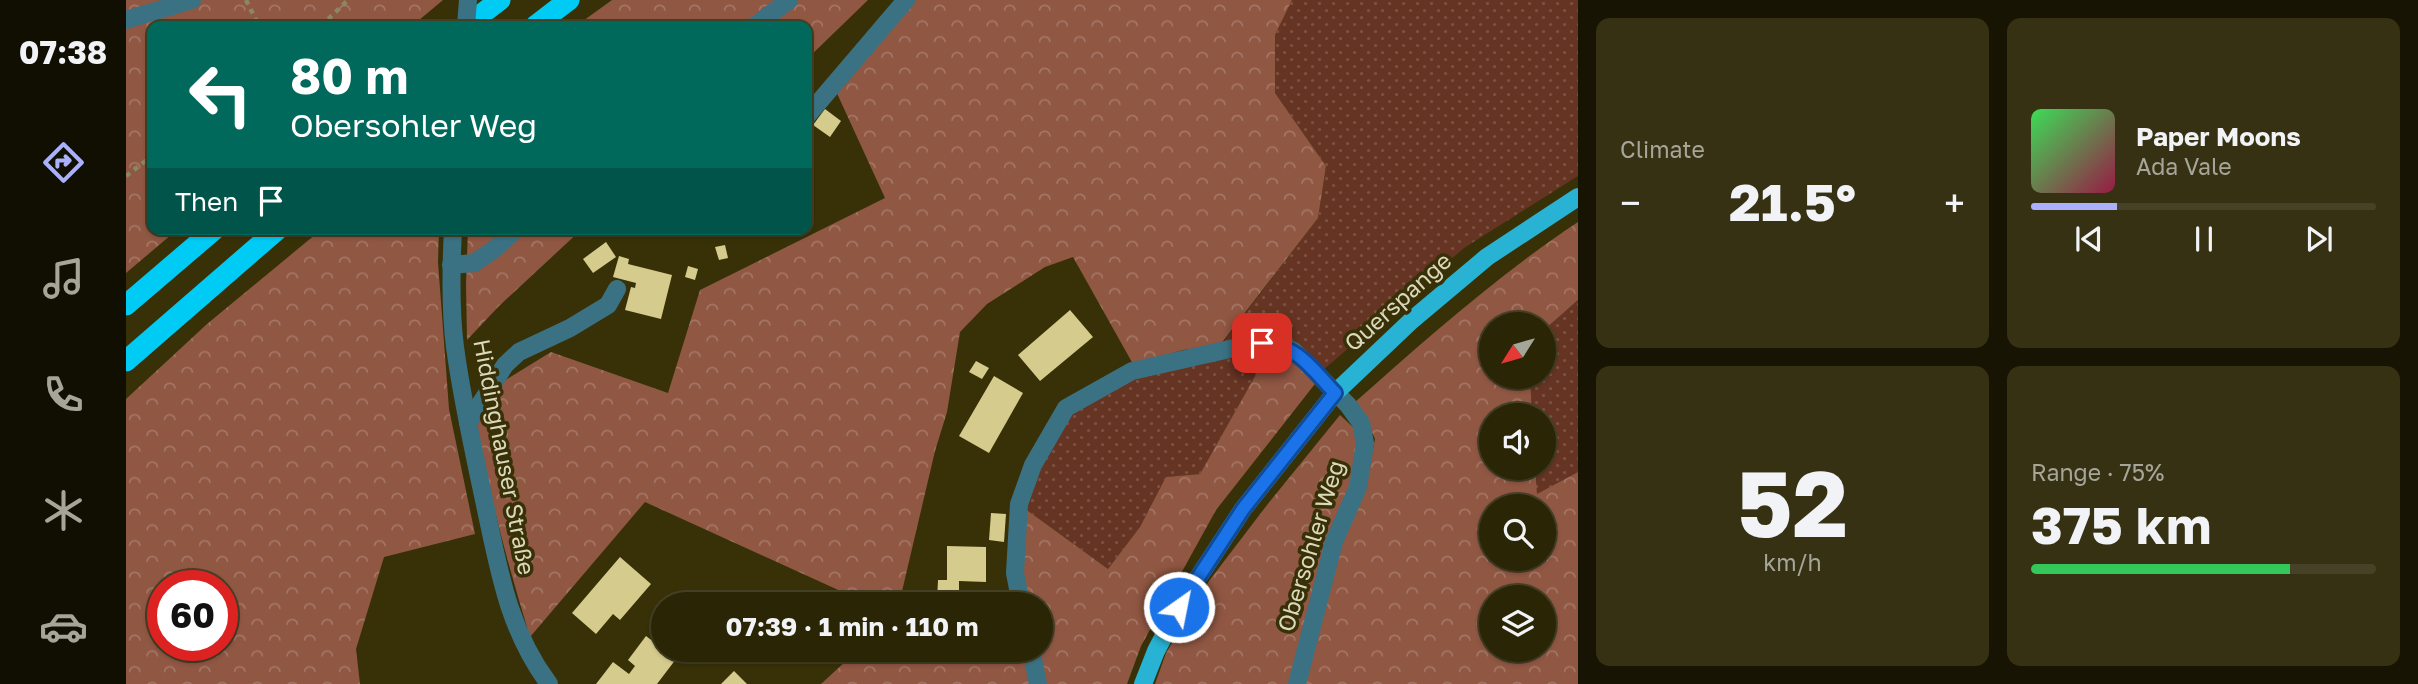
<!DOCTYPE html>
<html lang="en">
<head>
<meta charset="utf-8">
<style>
  body { margin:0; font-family:"Golos Text",sans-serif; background:#363113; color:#f1f3f6; height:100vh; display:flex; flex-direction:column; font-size:26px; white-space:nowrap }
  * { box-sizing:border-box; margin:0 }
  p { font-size:23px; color:#a5a59a }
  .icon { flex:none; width:38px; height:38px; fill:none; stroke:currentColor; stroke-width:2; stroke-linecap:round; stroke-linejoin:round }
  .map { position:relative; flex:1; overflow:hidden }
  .panel { display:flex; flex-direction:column; gap:18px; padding:18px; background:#171403; width:840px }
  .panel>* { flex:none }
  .guide { position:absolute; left:21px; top:21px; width:665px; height:214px; border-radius:14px; box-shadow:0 2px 5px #0004,0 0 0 2px #464227; background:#00695c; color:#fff; overflow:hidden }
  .needle { width:46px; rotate:233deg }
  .controls { position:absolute; left:1353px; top:312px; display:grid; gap:14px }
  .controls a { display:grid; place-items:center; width:77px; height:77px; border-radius:50%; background:#2a2505; box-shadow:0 2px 5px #0004,0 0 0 2px #464227; font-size:35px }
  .speed { position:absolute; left:21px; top:570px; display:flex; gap:14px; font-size:35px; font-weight:700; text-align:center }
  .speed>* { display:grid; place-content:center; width:91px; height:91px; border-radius:50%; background:#2a2505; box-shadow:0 2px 5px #0004,0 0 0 2px #464227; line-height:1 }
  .speed .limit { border:10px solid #d22; background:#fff; color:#111 }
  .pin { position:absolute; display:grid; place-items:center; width:60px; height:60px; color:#fff; margin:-30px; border-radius:14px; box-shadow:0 4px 10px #0006 }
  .me { position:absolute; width:77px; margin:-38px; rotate:33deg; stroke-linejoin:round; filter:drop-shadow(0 0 5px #0008) }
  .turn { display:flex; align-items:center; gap:24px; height:147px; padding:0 28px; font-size:32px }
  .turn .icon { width:91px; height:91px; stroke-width:2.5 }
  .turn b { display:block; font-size:49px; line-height:60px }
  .then { display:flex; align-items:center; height:66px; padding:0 28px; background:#0003; gap:14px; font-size:26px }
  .big { font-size:52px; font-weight:700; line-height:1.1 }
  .panel .widget { flex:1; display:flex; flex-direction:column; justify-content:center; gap:10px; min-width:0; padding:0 24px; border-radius:14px; background:#363113 }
  .panel .dial { align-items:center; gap:0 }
  .dial b { font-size:91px; line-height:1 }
  .song { display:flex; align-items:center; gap:21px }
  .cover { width:84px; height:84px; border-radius:10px; background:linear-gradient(135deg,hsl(130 70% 55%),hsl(340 70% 35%)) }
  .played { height:7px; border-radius:4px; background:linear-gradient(90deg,#aab0fc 25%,#464227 25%) }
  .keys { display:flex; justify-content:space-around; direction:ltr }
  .heat { display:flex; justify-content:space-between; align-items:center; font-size:38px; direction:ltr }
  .charge { height:10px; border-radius:5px; background:linear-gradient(90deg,#34c759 75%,#464227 0) }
  .panel .tiles { flex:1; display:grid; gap:18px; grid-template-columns:repeat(2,1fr) }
  .trip { position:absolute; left:525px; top:592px; width:402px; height:70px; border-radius:35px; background:#2a2505; box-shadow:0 2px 5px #0004,0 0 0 2px #464227; font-weight:700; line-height:70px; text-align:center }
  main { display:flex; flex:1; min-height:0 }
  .tabs { display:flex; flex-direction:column; width:126px; justify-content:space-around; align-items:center; background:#110f02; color:#a5a59a }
  .tabs .icon { width:49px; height:49px }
  .tabs .active { color:#aab0fc }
  .tabs b { font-size:32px; color:#f1f3f6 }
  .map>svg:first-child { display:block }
  .grass { fill:url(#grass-dots) }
  .forest { fill:url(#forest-crowns); fill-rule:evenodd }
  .building { fill:#d5cb8c }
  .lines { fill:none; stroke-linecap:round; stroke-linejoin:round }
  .path { stroke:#8b8663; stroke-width:4.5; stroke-dasharray:5 5; stroke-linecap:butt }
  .minor { stroke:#3b7283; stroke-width:18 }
  .major { stroke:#28b2d4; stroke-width:18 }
  .highway { stroke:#00cbf5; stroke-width:21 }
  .minor-bridge { stroke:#3b7283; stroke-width:18 }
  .route-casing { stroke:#114b97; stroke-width:18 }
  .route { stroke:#1a73e8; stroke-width:12 }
  .labels { text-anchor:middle; stroke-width:7; stroke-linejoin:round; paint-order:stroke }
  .street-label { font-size:23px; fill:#dcd8bc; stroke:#383107 }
</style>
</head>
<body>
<main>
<nav class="tabs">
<b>07:38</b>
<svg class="icon active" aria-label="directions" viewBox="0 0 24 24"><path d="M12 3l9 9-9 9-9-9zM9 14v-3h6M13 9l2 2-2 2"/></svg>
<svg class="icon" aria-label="music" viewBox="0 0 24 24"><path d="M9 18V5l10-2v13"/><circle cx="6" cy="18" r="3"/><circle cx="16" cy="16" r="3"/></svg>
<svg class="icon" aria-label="phone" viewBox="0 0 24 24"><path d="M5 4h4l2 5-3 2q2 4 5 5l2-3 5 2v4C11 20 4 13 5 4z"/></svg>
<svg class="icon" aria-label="climate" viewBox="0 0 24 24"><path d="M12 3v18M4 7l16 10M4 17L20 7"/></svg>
<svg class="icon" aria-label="car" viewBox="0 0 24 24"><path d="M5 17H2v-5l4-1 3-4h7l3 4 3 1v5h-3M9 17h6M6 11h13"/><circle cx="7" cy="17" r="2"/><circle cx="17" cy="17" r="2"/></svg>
</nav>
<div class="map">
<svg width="1452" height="684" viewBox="0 0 1452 684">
  <defs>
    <pattern id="grass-dots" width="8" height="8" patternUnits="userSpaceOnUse" patternTransform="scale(1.75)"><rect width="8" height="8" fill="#663423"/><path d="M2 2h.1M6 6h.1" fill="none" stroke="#7b5141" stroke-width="1.8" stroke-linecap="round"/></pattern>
    <pattern id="forest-crowns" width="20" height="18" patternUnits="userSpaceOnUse" patternTransform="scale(1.75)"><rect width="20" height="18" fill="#905743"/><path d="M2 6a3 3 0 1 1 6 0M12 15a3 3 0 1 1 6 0" fill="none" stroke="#a47665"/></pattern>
  </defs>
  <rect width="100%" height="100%" fill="#383107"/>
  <g class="grass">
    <polygon points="1166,0 1452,0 1452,176 1338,248 1196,371 1174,344 1121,340 1095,345 1192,218 1200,166 1149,93 1149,35"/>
    <polygon points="1452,300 1452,472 1410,495 1409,467 1418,467 1418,415 1406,415 1404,376 1418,376 1418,330"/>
    <polygon points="1116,354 1141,356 1074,474 1041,477 1014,527 982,569 898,508 912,468 944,410 1010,377"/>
  </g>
  <g class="forest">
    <polygon points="0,0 317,0 286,26 26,26 26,229 52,229 0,273"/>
    <polygon points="486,0 742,0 681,59 681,26 450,26"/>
    <path d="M788 0H1166L1149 35V93L1200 166 1192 218 1094 345 1057 350 1007 364 947 257 919 267 861 304 834 332 821 412 809 451 773 604H743L519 502 404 637C380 559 359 480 347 400L425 352 542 393 574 290 759 198 709 89Z"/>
    <path d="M1452 222V300L1418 330V324H1365V376H1404L1406 415H1365V467H1409L1411 494 1452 472V684H1176L1214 542 1239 487 1249 439 1240 419 1228 403C1300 339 1372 275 1452 222ZM1365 506H1418V558H1365ZM1365 597H1418V649H1365Z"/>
    <path d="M196 229H313L312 262 323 409 349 534 258 557 230 649 234 684H0V399L81 324ZM37 586H96V646H37Z"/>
    <polygon points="342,229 456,229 373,306 341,340 340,284"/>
    <polygon points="1167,354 1192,380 1090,510 1015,646 1001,684 917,684 910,649 915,649 915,604 901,604 895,574 898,508 982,569 1014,527 1040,477 1074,474 1141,355"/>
    <polygon points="1214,415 1229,429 1233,445 1226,486 1165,684 1029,684 1040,653 1083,581 1141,505"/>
    <polygon points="733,649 900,649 907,684 695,684"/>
  </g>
  <g class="building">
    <polygon points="699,109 715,121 704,137 687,125"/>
    <polygon points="480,242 490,257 467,273 457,259"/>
    <polygon points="599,245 602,258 593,260 589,247"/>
    <polygon points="493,256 503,259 502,264 546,275 535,319 499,310 505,287 509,288 510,283 487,277"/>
    <polygon points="562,266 572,269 569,280 559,277"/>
    <polygon points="944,310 967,337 914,381 892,355"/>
    <polygon points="850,361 863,368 856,379 843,372"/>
    <polygon points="868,376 897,393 863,453 833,436"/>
    <polygon points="865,513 880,514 878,542 863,540"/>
    <polygon points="821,546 860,547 860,582 833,581 833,600 811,600 812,580 821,580"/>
    <polygon points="494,557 525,584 494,620 487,614 470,634 446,613"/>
    <polygon points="520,636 550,659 531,684 470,684 487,662 503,674 509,666 502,660"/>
    <polygon points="608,671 621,684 595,684"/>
  </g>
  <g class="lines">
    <g class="path">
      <polyline points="120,0 133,26"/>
      <polyline points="195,26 222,0"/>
      <polyline points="0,176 26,156"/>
    </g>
    <g class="minor">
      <polyline points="0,20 66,0"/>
      <polyline points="629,26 663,0"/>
      <polyline points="681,116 780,0"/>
      <path d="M327 229C325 268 324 309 329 347 336 400 348 452 359 505 373 570 382 629 423 684"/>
      <polyline points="325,265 348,263 370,248 390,229"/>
      <polyline points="342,423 379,365 393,352 444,328 482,305 491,289"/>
      <polyline points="895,604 889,573 893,504 907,465 940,408 1006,371 1117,346 1136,343 1156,346 1168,351 1222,405 1235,423 1239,443 1232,487 1208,542 1171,684"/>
      <polyline points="905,649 912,684"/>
    </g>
    <polyline class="major" points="1017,684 1030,651 1053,607 1117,509 1209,393 1286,320 1361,257 1452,197"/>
    <g class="highway">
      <polyline points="340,26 374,0"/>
      <polyline points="409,26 443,0"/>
      <polyline points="0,305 89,229"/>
      <polyline points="0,361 152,229"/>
    </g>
    <polyline class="minor-bridge" points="340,26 342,0"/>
  </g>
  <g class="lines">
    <defs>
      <path id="route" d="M1053 607 1117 509 1209 393C1185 368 1173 346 1136 343"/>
    </defs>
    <use href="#route" class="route-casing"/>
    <use href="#route" class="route"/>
  </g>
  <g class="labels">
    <g class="street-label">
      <text transform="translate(1272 302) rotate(-42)" y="8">Querspange</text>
      <text transform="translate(378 457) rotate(79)" y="8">Hiddinghauser Straße</text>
      <text transform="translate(1185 546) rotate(-73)" y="8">Obersohler Weg</text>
    </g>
  </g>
</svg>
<div class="controls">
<a><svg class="needle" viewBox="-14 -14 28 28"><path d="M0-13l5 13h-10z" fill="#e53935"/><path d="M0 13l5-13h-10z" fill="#a5a59a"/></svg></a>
<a><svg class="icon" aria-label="sound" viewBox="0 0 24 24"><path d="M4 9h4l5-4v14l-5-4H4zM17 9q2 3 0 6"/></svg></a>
<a><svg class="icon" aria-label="search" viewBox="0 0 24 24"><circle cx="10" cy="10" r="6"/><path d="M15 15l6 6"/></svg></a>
<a><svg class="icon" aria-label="layers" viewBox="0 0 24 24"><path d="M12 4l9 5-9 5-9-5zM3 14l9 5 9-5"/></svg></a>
</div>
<div class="speed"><div class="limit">60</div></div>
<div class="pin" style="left:1136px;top:343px;background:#d93025"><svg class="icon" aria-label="arrive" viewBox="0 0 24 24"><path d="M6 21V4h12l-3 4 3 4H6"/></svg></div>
<svg class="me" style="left:1053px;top:607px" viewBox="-20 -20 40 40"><circle r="17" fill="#1a73e8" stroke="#fff" stroke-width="3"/><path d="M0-11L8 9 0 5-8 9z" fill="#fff"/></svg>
<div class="trip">07:39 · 1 min · 110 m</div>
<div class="guide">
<div class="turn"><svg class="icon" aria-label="left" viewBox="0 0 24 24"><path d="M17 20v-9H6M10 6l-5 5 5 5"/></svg><div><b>80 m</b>Obersohler Weg</div></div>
<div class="then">Then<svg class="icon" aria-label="arrive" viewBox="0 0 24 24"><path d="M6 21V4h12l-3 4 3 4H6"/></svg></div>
</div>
</div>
<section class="panel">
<div class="tiles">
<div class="widget"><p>Climate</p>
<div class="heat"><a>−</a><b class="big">21.5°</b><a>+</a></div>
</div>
<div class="widget">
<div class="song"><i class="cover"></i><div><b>Paper Moons</b><p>Ada Vale</p></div></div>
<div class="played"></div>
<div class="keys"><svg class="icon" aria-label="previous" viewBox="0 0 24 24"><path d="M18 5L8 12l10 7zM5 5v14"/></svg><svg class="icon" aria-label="pause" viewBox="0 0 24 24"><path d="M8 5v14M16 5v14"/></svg><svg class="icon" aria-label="next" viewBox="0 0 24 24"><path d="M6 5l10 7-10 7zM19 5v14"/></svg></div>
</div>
<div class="widget dial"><b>52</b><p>km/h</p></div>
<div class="widget"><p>Range · 75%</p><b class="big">375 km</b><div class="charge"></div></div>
</div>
</section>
</main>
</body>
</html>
